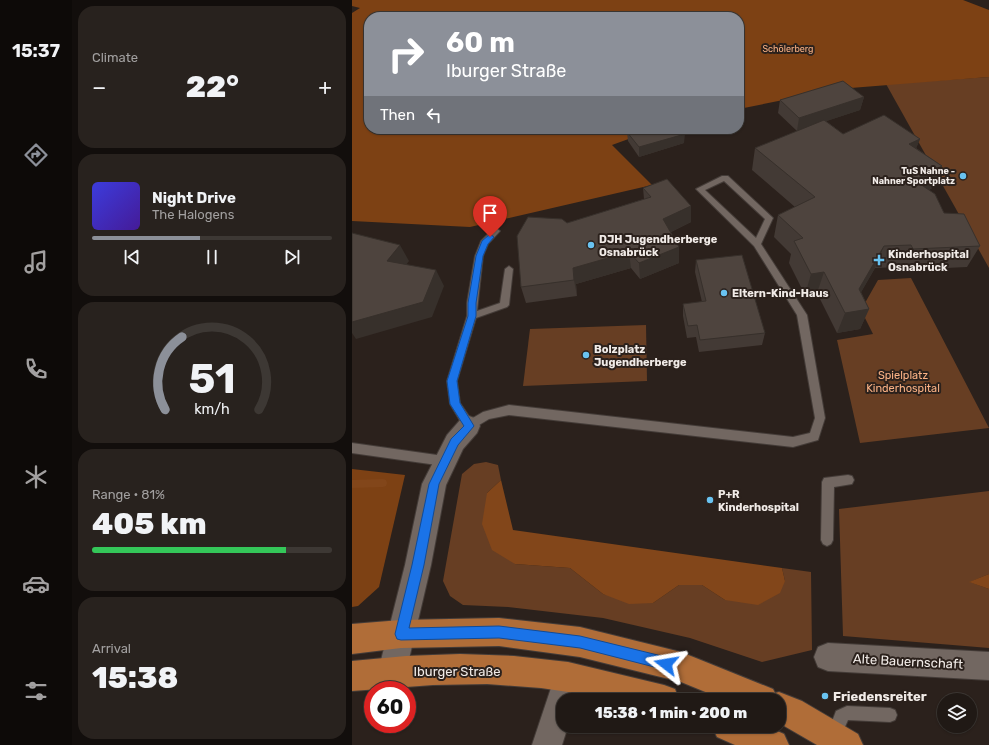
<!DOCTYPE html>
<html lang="en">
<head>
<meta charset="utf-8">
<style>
  body { margin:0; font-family:Rubik,sans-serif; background:#28221e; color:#f1f3f6; height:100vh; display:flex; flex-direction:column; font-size:15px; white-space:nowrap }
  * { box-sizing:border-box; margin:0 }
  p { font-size:13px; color:#a2a0a0 }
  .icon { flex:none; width:22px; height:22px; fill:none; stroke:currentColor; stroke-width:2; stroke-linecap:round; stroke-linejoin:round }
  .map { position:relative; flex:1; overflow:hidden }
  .sheet { display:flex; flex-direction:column; gap:6px; padding:6px; background:#120e0c; width:280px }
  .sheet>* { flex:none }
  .guide { position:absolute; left:12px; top:12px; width:380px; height:122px; border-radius:16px; box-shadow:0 1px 3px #0004,0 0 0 1px #3d3834; background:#8c9099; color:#fff; overflow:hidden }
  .controls { position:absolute; left:585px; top:693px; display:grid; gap:8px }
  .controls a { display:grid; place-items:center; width:40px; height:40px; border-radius:50%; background:#201915; box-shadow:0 1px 3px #0004,0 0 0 1px #3d3834; font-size:20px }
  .speed { position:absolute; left:12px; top:681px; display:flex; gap:8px; font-size:20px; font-weight:700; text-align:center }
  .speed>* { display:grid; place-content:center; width:52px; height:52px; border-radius:50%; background:#201915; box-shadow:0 1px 3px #0004,0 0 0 1px #3d3834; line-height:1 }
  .speed .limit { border:6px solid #d22; background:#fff; color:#111 }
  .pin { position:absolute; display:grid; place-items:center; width:34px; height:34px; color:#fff; margin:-41px -17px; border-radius:50% 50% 50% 0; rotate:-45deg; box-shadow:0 0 4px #0007 }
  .pin .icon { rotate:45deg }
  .me { position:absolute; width:44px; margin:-22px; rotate:284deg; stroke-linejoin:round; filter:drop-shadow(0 0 3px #0008) }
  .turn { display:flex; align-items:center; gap:14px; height:84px; padding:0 16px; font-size:18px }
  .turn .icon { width:52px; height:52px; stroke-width:2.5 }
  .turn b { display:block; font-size:28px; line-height:34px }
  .then { display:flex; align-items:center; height:38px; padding:0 16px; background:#0003; gap:8px; font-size:15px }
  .big { font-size:30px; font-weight:800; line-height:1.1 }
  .sheet .widget { flex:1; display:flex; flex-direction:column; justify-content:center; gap:6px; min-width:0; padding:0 14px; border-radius:16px; background:#28221e }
  .sheet .dial { align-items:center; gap:0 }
  .dial svg { height:104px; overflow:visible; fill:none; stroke:#3d3834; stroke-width:7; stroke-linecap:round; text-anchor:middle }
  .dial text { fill:#f1f3f6; stroke:none }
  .song { display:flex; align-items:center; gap:12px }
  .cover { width:48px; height:48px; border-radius:6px; background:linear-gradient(135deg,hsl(240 70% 55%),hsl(260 70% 35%)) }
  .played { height:4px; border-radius:2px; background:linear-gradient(90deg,#8c9099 45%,#3d3834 45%) }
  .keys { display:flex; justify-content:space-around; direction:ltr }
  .heat { display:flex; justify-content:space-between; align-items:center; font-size:22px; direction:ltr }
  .charge { height:6px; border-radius:3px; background:linear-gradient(90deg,#34c759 81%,#3d3834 0) }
  .trip { position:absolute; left:204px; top:693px; width:230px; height:40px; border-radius:16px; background:#201915; box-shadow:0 1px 3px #0004,0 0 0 1px #3d3834; font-weight:800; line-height:40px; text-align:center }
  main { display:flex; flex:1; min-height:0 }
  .tabs { display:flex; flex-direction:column; width:72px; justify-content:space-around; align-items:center; background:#0d0a08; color:#a2a0a0 }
  .tabs .icon { width:28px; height:28px }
  .tabs .on { color:#8c9099 }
  .tabs b { font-size:18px; color:#f1f3f6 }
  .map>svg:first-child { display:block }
  .green { fill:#673e23 }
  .forest { fill:#7d4114 }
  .water { fill:#82461a }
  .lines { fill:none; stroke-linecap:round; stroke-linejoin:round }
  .stream { fill:#82461a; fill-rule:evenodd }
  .service-casing { stroke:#443c38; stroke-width:2 }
  .minor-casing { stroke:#443c38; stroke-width:2 }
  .primary-casing { stroke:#443c38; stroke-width:2 }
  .service { fill:#726761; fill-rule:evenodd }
  .minor { fill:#726761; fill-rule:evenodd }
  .primary { fill:#b06d38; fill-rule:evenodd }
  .wall { fill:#433a35 }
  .shaded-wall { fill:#37302b }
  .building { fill:#4e443e; stroke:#37302b }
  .route { fill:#1a73e8; stroke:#114b97 }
  .poi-dot { fill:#69c3f1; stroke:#2b211c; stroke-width:1.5 }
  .labels { text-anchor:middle; stroke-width:4; stroke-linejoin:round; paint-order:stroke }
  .far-park-label { font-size:9px; fill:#fbb285; stroke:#2b211c }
  .far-poi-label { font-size:9px; font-weight:bold; fill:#f1ebe7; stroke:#2b211c; text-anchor:end }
  .poi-label { font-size:11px; font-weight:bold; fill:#f1ebe7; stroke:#2b211c; text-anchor:start }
  .park-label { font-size:11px; fill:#fbb285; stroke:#2b211c }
  .near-street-label { font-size:13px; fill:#f1ebe7; stroke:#2b211c }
  .near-poi-label { font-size:13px; font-weight:bold; fill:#f1ebe7; stroke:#2b211c; text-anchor:start }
</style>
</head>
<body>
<main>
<nav class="tabs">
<b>15:37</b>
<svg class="icon on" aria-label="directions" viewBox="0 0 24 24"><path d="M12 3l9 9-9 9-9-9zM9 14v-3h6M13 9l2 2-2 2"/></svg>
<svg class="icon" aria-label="music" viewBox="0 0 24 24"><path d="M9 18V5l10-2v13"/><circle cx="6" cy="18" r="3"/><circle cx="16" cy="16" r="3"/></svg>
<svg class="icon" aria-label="phone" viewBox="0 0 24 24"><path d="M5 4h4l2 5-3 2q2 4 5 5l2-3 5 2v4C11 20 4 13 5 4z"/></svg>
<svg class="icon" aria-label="climate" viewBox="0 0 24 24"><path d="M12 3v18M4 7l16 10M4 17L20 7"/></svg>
<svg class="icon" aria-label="car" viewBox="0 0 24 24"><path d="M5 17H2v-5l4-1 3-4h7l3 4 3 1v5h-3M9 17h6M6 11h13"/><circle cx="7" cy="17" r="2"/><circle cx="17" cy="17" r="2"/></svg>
<svg class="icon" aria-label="filters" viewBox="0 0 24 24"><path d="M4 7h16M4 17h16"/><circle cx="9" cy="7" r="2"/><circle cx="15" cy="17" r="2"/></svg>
</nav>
<section class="sheet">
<div class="widget"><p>Climate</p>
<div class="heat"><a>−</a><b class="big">22°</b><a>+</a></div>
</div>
<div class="widget">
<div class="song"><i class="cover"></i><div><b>Night Drive</b><p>The Halogens</p></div></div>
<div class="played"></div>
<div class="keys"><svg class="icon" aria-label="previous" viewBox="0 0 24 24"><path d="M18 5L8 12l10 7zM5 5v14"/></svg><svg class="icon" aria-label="pause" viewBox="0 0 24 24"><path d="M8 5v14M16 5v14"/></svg><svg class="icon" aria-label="next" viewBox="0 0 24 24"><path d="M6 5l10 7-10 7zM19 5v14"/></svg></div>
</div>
<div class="widget dial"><svg viewBox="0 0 100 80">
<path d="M14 69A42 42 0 1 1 86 69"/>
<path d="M14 69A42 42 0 0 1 27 13" stroke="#8c9099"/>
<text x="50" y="56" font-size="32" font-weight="700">51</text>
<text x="50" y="72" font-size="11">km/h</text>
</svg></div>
<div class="widget"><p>Range · 81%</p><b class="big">405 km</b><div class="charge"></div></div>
<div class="widget"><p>Arrival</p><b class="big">15:38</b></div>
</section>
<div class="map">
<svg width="637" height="745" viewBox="0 0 637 745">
  <rect width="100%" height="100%" fill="#2b211c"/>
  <g class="green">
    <polygon points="637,77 637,268 534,84"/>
    <polygon points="559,278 637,428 508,443 485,340 521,334 509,310 526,280"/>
    <polygon points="294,325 295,381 171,386 178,329"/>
    <polygon points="134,462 146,465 149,480 135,493 163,564 218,568 251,594 301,603 327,585 350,585 373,600 433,581 430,568 459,572 460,650 410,662 338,638 251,618 156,607 111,605 98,596 91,581 110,474 122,464"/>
    <polygon points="637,491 637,574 618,582 637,589 637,648 491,636 487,509"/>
  </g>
  <g class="forest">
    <polygon points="0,0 611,0 637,10 637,77 486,89 387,109 387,17 17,17 17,129 304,129 260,145 300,185 118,227 0,221 0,13 8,8 0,6"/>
    <polygon points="0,469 53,475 27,587 6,606 0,607"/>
  </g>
  <g class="water">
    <polygon points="149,480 161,530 430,568 433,581 428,593 406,605 373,600 350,585 327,585 301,603 277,604 251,594 218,568 163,564 140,550 130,524 135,493"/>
    <polygon points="637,574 637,589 617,582"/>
  </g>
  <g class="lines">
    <polygon class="stream" points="31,479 34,480 35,483 34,486 31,487 0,488 0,480"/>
    <defs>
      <g id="service">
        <path d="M370 176H376L421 218 409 244 455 315 473 418 466 440 441 447 157 415 137 419 117 431 113 429 98 404 95 381 115 316V303L123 256 129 241 141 229 144 228 148 231 136 244 131 256 125 311 148 303 153 269 157 266 161 269 157 305 155 307 124 318 105 381 108 403 119 419 131 412 157 405 441 437 458 433 463 418 445 315 402 246 344 189ZM372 181 413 219 404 238 353 190Z"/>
        <polygon points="0,443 92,456 96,457 98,461 96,465 92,466 0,453"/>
        <polygon points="496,475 500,476 502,480 500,484 482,487 481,540 479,544 475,546 471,544 469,540 470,482 472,478"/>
        <polygon points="495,706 538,708 543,710 545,715 543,720 538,722 496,720 487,740 482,742 477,740 475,735 484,711"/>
      </g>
      <g id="minor">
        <polygon points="117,416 125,419 128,426 125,433 111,449 94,485 79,565 54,672 50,682 40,686 30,682 26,672 53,565 70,484 95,435 109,419"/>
        <polygon points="476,643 637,652 637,680 476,671 466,667 462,657 466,647"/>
        <polygon points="216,663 226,667 230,677 224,700 211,700 211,726 216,726 210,745 180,745 206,667"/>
      </g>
      <g id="primary">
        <polygon points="147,618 228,627 329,652 421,689 423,693 427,692 450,701 506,734 511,745 465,745 427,723 427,700 373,700 329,682 228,657 147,646 49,648 0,654 0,624 49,620"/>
        <polygon points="108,654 162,656 216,662 312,685 323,689 327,700 251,700 216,692 189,688 135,684 81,685 0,691 0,661 54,656"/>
        <polygon points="360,726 414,726 432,734 437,745 383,745 365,737"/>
      </g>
    </defs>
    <use href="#service" class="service-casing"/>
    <use href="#minor" class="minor-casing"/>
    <use href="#primary" class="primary-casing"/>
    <use href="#service" class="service"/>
    <use href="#minor" class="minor"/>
    <use href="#primary" class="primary"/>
  </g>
  <g class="wall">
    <polygon points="512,97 508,110 474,121 491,134 568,139 564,148 590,166 580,188 577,190 592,213 628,246 615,267 551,270 549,267 523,268 509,292 517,309 508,329 485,333 465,293 453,295 437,263 439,254 422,237 426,215 443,207 400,170 403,148 445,131 426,113 428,100"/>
    <polygon points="275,132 332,143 287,157 276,141"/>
    <polygon points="291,188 339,222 319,232 327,263 288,279 279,268 224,284 225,296 174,303 169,287 215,223 292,199"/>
    <polygon points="344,260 413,333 410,345 347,352 344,337 335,338 331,316 331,304 350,302 343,272"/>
  </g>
  <g class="shaded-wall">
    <polygon points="512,97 508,110 445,131 447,118"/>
    <polygon points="333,134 332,143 287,157 287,147"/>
    <polygon points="568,139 559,161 557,144"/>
    <polygon points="590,166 580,188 553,202 562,180"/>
    <polygon points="339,206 339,222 311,236 311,219"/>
    <polygon points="48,245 57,261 45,277 35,261"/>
    <polygon points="532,246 523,268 499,310 507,289"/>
    <polygon points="327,247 327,263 288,279 287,263"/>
    <polygon points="277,252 279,268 224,284 225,296 222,280 221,268"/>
    <polygon points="84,270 92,286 80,317 4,339 0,333 0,321"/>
    <polygon points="472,272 465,293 453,295 459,274"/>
    <polygon points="517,309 508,329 485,333 493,313"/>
  </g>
  <g class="building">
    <polygon points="491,81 512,97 447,118 428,100"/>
    <polygon points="532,115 568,139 557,144 590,166 562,180 583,194 592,213 612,214 628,246 561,249 559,245 532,246 507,289 517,309 493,313 472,272 459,274 442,241 451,238 426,215 463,197 403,148 472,120 491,134"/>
    <polygon points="285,129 328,129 333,134 287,147 275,132"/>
    <polygon points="315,179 339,206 311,219 327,247 287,263 277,252 221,268 222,280 169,287 165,236 176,217 210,219 215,223 299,197 291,188"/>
    <polygon points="0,233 48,245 35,261 84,270 71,302 0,322"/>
    <polygon points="390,255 413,333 348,340 345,325 336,326 331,304 354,301 344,260"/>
  </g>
  <polygon class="route" points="138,234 142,237 136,244 131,256 124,303 124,316 105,381 108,403 122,426 106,445 87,484 72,565 57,628 147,626 228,636 314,657 319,659 321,664 319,668 314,670 228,648 147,638 49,640 45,639 43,634 60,565 77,484 99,439 112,426 98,404 95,381 116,316 116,303 124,256 130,241"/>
  <g class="poi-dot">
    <circle cx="611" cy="176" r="4"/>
    <circle cx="239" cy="245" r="4"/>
    <path d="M525 254h4v4h4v4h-4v4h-4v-4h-4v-4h4z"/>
    <circle cx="372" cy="293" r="4"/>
    <circle cx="234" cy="355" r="4"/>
    <circle cx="358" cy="500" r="4"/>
    <circle cx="473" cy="696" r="4"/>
  </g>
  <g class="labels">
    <g class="far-park-label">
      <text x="436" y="52">Schölerberg</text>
    </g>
    <g class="far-poi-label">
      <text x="603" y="174">TuS Nahne -<tspan x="603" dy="10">Nahner Sportplatz</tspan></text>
    </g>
    <g class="poi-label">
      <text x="247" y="243">DJH Jugendherberge<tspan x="247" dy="13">Osnabrück</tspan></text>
      <text x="536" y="258">Kinderhospital<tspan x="536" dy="13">Osnabrück</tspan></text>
      <text x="380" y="297">Eltern-Kind-Haus</text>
      <text x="242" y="353">Bolzplatz<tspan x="242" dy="13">Jugendherberge</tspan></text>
      <text x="366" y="498">P+R<tspan x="366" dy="13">Kinderhospital</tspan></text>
    </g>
    <g class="park-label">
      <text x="551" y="379">Spielplatz<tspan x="551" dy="13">Kinderhospital</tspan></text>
    </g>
    <g class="near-street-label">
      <text transform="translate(556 661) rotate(3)" y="5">Alte Bauernschaft</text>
      <text x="105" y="676">Iburger Straße</text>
    </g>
    <g class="near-poi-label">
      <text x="481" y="701">Friedensreiter</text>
    </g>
  </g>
</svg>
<div class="controls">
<a><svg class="icon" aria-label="layers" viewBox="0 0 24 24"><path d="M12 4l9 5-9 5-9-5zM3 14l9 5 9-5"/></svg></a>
</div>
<div class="speed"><div class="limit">60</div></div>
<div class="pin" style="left:138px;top:237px;background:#d93025"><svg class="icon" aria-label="arrive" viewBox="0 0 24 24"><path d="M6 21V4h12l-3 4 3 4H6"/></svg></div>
<svg class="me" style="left:314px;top:664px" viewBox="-20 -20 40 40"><path d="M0-17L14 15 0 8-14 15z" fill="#1a73e8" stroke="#fff" stroke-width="4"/></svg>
<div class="trip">15:38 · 1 min · 200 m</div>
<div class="guide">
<div class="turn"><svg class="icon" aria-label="right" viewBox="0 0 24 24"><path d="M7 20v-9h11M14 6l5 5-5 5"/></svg><div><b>60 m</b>Iburger Straße</div></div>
<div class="then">Then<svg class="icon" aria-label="left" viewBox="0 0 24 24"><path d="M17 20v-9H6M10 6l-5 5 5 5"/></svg></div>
</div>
</div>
</main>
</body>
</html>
